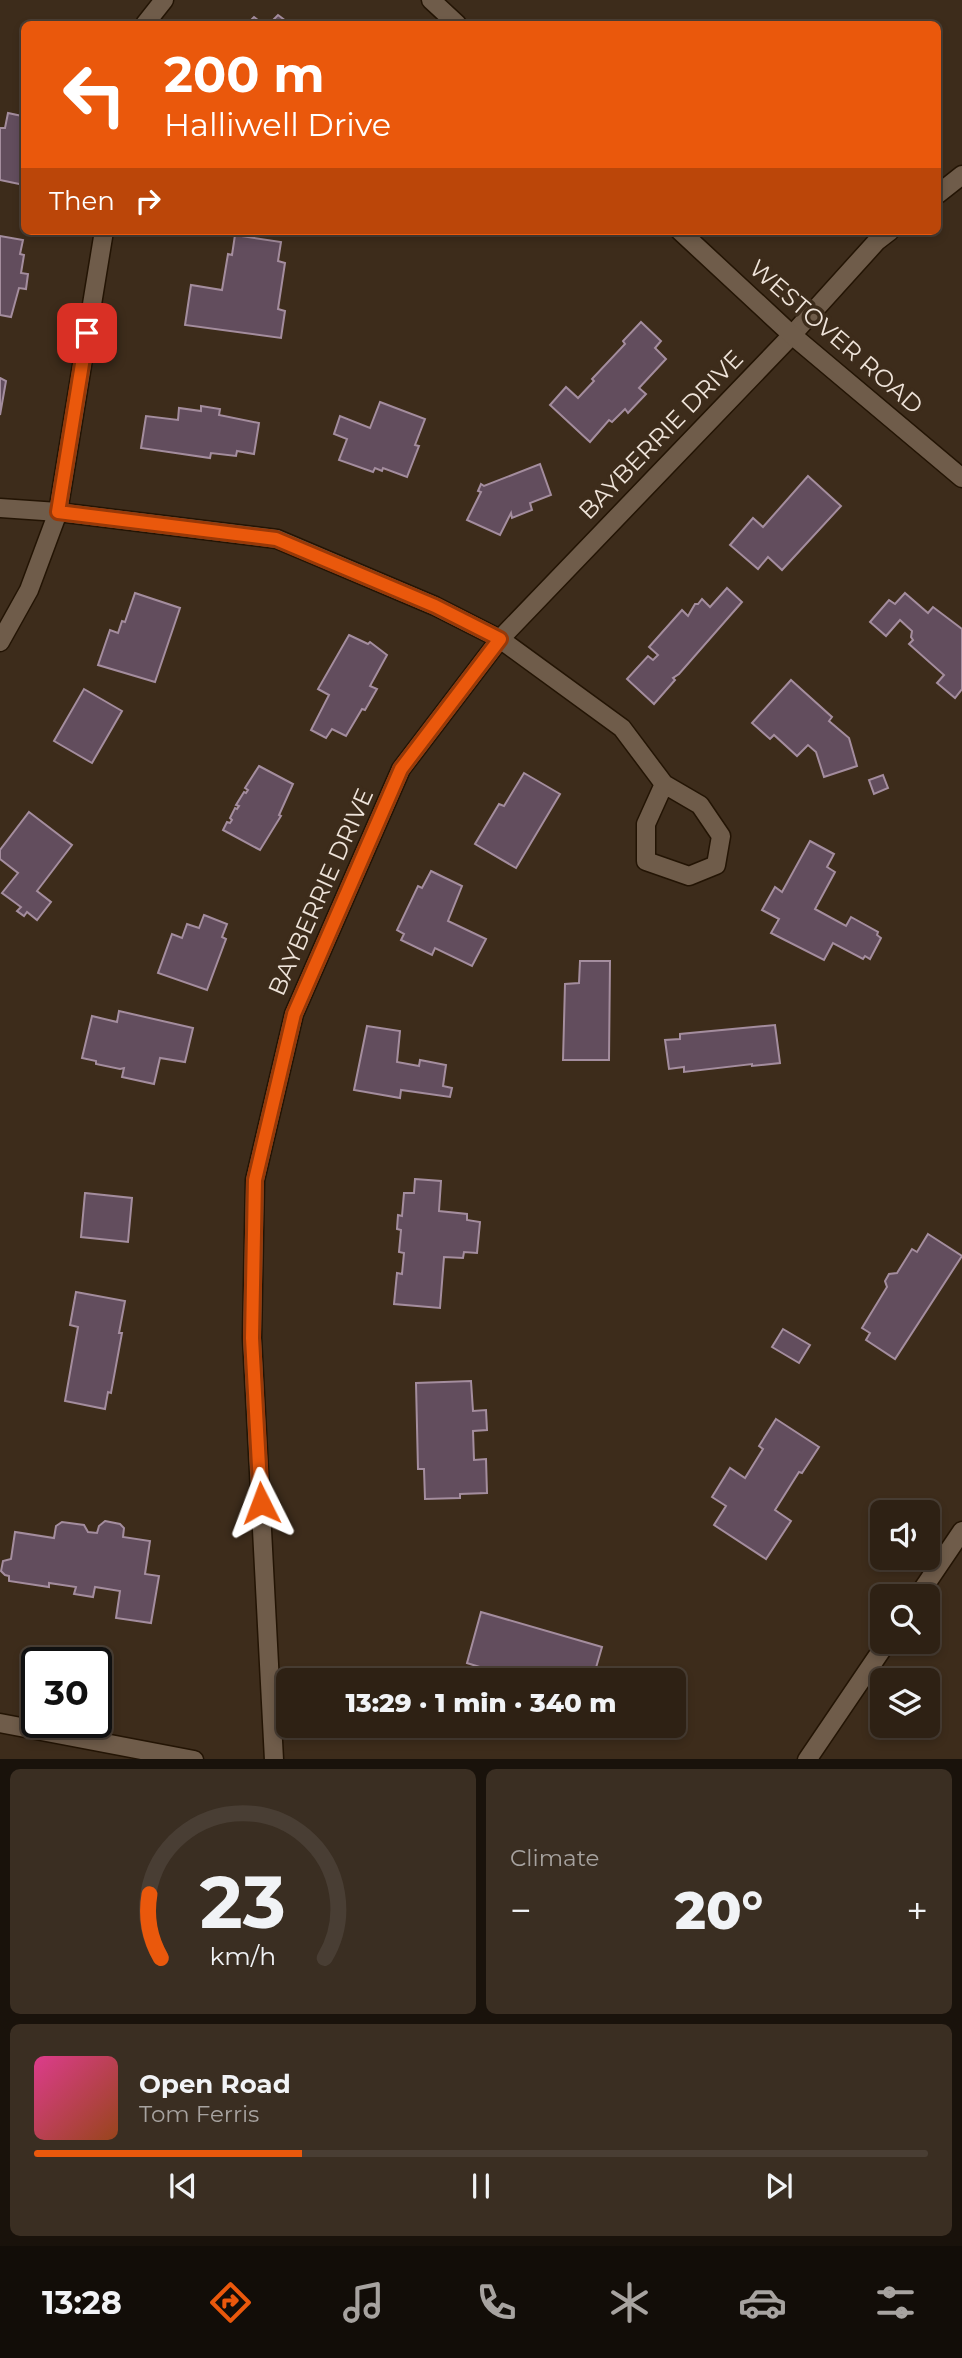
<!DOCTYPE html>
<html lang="en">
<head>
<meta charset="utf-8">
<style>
  body { margin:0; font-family:Montserrat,sans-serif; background:#3a2e22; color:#f1f3f6; height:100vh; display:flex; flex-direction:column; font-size:26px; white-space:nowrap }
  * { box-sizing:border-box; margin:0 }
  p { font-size:23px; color:#a7a3a0 }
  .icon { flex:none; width:38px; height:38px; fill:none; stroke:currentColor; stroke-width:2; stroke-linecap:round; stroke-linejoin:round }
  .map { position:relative; height:1759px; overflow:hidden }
  .details { display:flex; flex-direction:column; gap:10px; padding:10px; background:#19120b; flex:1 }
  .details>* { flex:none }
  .hud { position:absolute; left:21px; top:21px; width:920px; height:214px; border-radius:10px; box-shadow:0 4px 10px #0003,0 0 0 2px #493e34; background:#ea580c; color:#fff; overflow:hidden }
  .controls { position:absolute; left:870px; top:1500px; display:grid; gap:14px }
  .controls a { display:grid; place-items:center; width:70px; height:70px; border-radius:10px; background:#2e2114; box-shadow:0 4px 10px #0003,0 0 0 2px #493e34; font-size:35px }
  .speed { position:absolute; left:21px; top:1647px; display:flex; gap:14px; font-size:35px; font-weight:700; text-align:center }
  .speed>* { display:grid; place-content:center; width:91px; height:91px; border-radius:50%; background:#2e2114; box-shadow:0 4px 10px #0003,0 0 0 2px #493e34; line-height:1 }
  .speed .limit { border:4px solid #111; border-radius:10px; background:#fff; color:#111 }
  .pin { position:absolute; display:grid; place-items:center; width:60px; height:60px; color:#fff; margin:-30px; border-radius:14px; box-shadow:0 4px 10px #0006 }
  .me { position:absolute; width:77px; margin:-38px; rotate:357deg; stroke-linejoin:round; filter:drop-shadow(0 0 5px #0008) }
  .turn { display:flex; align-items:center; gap:24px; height:147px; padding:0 28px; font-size:32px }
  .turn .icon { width:91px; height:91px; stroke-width:2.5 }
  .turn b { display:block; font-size:49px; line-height:60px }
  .then { display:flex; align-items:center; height:66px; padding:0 28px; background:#0003; gap:14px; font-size:26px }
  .big { font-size:52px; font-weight:800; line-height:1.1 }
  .details .card { flex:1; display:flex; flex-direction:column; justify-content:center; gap:10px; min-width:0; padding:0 24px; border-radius:10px; background:#3a2e22 }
  .details .dial { align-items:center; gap:0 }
  .dial svg { height:182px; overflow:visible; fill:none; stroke:#493e34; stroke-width:7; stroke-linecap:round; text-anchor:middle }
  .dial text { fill:#f1f3f6; stroke:none }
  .song { display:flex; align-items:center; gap:21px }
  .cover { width:84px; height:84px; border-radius:10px; background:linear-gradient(135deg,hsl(330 70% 55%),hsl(20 70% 35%)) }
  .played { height:7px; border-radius:4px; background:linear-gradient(90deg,#ea580c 30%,#493e34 30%) }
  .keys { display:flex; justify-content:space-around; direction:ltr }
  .heat { display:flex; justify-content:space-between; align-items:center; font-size:38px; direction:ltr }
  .details .tiles { flex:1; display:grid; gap:10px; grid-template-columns:1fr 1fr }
  .card:last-child { grid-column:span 2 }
  .trip { position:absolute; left:276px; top:1668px; width:410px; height:70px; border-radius:10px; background:#2e2114; box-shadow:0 4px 10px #0003,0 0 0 2px #493e34; font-weight:800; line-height:70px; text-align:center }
  .tabs { display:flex; height:112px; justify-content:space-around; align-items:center; background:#120d08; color:#a7a3a0 }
  .tabs .icon { width:49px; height:49px }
  .tabs .current { color:#ea580c }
  .tabs b { font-size:32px; color:#f1f3f6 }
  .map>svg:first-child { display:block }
  .building { fill:#624d5d; stroke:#a48d9e; stroke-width:2 }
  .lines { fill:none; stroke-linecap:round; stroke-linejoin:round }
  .minor-casing { stroke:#231404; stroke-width:21 }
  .tertiary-casing { stroke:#231404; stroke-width:21 }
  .minor { stroke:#6f5c4a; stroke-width:18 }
  .tertiary { stroke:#6f5c4a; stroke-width:18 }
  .route-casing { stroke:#983908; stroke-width:18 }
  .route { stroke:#ea580c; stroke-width:12 }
  .labels { text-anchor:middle; stroke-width:7; stroke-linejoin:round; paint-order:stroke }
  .street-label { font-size:24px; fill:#efe4da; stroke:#3d2c1b }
</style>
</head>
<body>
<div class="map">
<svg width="962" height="1760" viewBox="0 0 962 1760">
  <rect width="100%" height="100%" fill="#3d2c1b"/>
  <g class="building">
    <polygon points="278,15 290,24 269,24"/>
    <polygon points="254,17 263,24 247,24"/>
    <polygon points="24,101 24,185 0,180 0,128 5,128 8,113 22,116"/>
    <polygon points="235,235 281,242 278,261 285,263 278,309 285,311 281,338 185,325 191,285 222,290 228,254 232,255"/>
    <polygon points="0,236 23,240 20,254 24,255 21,273 28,274 26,289 19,288 11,317 0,315"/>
    <polygon points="641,322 661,341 655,348 666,359 639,388 646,394 628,413 625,409 612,422 609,420 590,442 550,405 566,387 578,398 594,381 592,379 625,344 623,341"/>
    <polygon points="0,378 6,381 0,415"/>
    <polygon points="380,402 425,419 415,445 419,446 407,477 383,468 382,471 375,468 373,472 339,460 347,439 334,434 340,416 370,428"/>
    <polygon points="201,406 220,409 219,415 259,423 254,454 237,451 236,456 211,453 210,458 141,448 146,416 178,420 179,408 201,411"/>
    <polygon points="540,464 551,495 530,503 532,510 512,518 511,513 500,535 467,520 481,492 478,491 481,484 484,486"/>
    <polygon points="808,476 841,506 782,570 768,557 758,569 730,545 753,518 763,527"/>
    <polygon points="727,588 742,602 679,674 673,678 675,680 654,704 627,679 648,656 653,660 658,655 649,647 682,610 688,616 695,604 698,604 702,599 710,607"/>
    <polygon points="135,593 180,608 155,682 98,665 110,630 118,633 122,621 125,622"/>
    <polygon points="905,593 928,613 933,607 962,629 962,689 955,698 937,683 944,675 909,644 913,640 911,637 912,631 900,620 886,636 870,622 889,600 895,604"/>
    <polygon points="349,635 368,644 370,642 387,655 370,686 377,689 365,710 362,709 346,736 332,729 326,738 311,730 329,695 318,689"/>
    <polygon points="791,680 832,717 829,721 849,738 857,766 824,777 816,752 808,745 797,756 774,735 770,739 752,723"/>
    <polygon points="84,689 122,711 92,763 54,741"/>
    <polygon points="259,766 293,784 279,815 281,816 260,850 223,830 227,822 230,823 232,820 230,818 235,808 237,809 239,806 236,805 244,792 246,793 248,790 245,788"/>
    <polygon points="524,773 560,794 516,868 475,844 499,804 504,806"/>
    <polygon points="883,775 888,788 874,794 869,780"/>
    <polygon points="29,812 72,845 37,891 51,902 37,920 27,912 24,916 17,911 21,907 2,893 18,873 0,859 0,850"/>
    <polygon points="810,841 834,854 827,867 835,872 815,909 846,926 851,917 878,932 877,935 881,938 870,959 865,956 863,959 833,943 824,960 771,933 779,919 762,910 775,887 782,892"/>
    <polygon points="431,871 462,886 448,921 486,939 472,966 435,948 432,955 401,940 404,934 397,930 418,886 422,888"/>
    <polygon points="204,915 227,924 222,937 226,939 207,990 158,973 172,934 182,938 187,924 199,928"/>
    <polygon points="580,961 610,961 609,1060 563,1060 565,984 579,983"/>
    <polygon points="119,1011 193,1028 185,1062 160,1058 154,1084 122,1077 124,1068 120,1069 96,1064 96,1061 82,1058 92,1016 117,1022"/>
    <polygon points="775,1025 780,1063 752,1066 752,1064 684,1072 684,1067 669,1069 665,1040 680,1039 680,1034"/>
    <polygon points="367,1026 400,1031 397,1062 419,1066 420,1060 446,1065 443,1086 452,1088 450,1097 401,1090 400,1098 354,1090"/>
    <polygon points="415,1179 441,1181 439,1211 467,1214 467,1220 480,1222 477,1253 464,1252 463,1258 444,1257 440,1308 394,1304 397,1273 402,1274 404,1253 399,1252 401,1230 397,1229 398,1215 402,1216 404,1193 414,1193"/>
    <polygon points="85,1193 132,1198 128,1242 81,1237"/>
    <polygon points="928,1234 962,1256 895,1359 866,1340 870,1333 862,1328 887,1287 885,1281 889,1274 897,1273 912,1249 917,1252"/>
    <polygon points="76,1292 125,1301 119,1333 122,1333 111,1393 108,1392 105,1409 65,1401 78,1327 70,1325"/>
    <polygon points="783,1329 810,1345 799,1363 772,1347"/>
    <polygon points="471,1381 473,1411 486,1410 487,1430 473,1431 474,1460 486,1459 487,1493 460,1494 460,1498 425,1499 424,1469 418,1469 416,1383"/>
    <polygon points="776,1419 819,1447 802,1473 799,1472 775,1510 791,1521 766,1559 714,1525 726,1506 712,1497 730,1468 745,1478 763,1449 759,1446"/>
    <polygon points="105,1521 120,1524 124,1528 123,1537 150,1541 145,1574 159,1576 151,1623 116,1618 120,1591 95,1587 93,1597 74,1594 76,1587 49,1583 49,1587 9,1581 9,1576 5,1575 1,1571 3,1561 11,1559 15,1532 54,1538 56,1526 62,1522 84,1525 88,1532 97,1533 99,1526"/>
    <polygon points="481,1612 602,1647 593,1678 569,1671 566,1680 521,1680 467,1663"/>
  </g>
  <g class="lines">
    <defs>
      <g id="minor">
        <polyline points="145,24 164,0"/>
        <polyline points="938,194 962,175"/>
        <polyline points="0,508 58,512 277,539 435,606 500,639 622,728 664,784 700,805 721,836 716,865 689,876 646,861 646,824 664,784"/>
        <polyline points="0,642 29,590 58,512 104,231"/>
        <polyline points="918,1596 962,1531"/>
        <polyline points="0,1723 194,1760"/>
        <polyline points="274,1760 252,1338 255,1180 294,1014 401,769 500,639 792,335 877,241 890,231"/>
        <polyline points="807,1760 887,1642"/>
      </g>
      <g id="tertiary">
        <polyline points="431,0 457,24"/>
        <polyline points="680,231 792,335 962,478"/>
      </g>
    </defs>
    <use href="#minor" class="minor-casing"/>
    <use href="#tertiary" class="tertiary-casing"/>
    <use href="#minor" class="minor"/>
    <use href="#tertiary" class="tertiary"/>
  </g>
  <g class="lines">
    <defs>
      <polyline id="route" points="87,333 58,512 276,539 435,606 500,639 401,769 294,1014 255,1180 252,1338 261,1503"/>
    </defs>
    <use href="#route" class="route-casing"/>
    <use href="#route" class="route"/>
  </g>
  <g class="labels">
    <g class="street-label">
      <text transform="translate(836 337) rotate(41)" y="8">WESTOVER ROAD</text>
      <text transform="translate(661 435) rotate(-46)" y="8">BAYBERRIE DRIVE</text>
      <text transform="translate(321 892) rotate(-66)" y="8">BAYBERRIE DRIVE</text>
    </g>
  </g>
</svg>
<div class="controls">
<a><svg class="icon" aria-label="sound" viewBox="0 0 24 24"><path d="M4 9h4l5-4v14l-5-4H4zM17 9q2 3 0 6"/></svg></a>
<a><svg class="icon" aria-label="search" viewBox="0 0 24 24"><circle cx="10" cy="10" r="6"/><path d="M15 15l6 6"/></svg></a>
<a><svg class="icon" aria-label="layers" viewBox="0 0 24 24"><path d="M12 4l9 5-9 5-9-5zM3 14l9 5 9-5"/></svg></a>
</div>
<div class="speed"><div class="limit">30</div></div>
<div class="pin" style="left:87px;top:333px;background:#d93025"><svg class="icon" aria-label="arrive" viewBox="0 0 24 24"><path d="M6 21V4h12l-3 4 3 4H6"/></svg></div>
<svg class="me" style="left:261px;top:1503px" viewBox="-20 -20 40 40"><path d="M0-17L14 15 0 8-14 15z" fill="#ea580c" stroke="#fff" stroke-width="4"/></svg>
<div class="trip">13:29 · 1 min · 340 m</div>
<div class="hud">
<div class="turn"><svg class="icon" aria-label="left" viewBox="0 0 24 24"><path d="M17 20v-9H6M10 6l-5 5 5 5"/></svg><div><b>200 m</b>Halliwell Drive</div></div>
<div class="then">Then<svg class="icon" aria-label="right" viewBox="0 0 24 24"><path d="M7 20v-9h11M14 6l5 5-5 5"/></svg></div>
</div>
</div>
<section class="details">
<div class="tiles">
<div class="card dial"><svg viewBox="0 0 100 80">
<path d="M14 69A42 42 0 1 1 86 69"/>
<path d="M14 69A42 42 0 0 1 9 41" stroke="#ea580c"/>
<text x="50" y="56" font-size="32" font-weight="700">23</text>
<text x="50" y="72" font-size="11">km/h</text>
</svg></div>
<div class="card"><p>Climate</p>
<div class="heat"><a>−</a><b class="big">20°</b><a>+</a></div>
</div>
<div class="card">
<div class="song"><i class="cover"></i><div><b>Open Road</b><p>Tom Ferris</p></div></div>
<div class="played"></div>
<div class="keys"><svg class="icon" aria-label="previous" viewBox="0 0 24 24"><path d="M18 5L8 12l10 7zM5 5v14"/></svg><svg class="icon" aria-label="pause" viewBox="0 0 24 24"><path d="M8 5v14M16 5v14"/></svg><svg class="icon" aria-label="next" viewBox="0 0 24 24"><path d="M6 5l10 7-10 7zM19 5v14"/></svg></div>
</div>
</div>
</section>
<nav class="tabs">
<b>13:28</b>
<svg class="icon current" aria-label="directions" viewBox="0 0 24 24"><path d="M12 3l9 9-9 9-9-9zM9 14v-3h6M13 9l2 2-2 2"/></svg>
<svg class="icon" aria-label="music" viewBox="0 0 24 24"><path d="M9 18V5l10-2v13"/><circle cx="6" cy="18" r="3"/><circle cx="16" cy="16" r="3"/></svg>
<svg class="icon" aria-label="phone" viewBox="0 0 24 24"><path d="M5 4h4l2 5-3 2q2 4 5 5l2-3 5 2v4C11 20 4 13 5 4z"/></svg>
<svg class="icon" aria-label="climate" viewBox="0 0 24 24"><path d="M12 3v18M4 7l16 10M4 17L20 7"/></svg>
<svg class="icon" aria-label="car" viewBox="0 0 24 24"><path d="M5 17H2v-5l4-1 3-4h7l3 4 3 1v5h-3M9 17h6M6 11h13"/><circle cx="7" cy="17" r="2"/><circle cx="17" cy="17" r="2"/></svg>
<svg class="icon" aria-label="filters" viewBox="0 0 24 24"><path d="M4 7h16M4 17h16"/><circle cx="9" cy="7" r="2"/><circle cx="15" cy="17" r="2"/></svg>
</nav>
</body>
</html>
